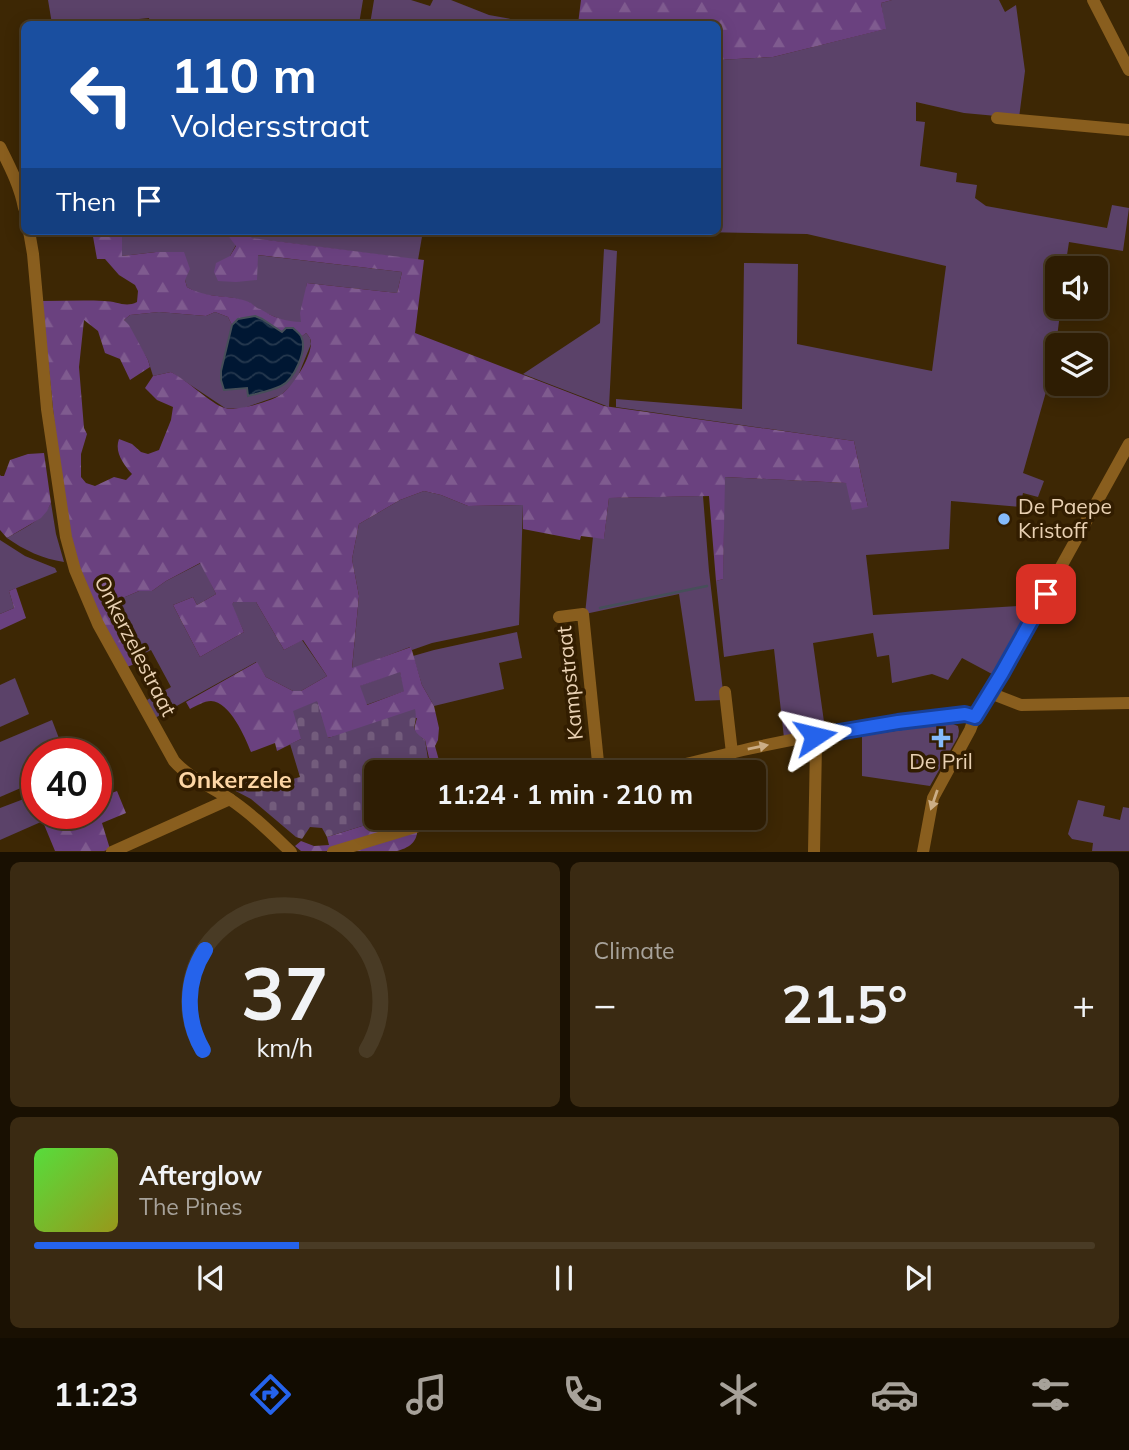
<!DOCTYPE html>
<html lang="en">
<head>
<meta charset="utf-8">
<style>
  body { margin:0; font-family:Mulish,sans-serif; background:#3a2a12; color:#f1f3f6; height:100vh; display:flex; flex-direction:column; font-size:26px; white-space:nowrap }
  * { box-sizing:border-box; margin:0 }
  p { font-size:23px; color:#a7a29a }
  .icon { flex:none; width:38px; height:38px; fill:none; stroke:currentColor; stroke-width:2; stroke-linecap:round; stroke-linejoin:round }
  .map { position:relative; height:852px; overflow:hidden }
  .sheet { display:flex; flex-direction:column; gap:10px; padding:10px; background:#191002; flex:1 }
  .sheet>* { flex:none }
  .banner { position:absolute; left:21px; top:21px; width:700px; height:214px; border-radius:10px; box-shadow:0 4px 18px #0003,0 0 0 2px #493b25; background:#1a4fa0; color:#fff; overflow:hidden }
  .tools { position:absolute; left:1045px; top:256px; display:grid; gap:14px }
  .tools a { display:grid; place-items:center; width:63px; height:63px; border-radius:10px; background:#2e1d03; box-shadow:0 4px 18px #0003,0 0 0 2px #493b25; font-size:35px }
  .speed { position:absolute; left:21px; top:738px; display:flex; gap:14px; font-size:35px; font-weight:700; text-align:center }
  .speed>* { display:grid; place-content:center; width:91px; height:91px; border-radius:50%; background:#2e1d03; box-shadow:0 4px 18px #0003,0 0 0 2px #493b25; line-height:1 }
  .speed .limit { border:10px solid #d22; background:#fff; color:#111 }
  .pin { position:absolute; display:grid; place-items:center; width:60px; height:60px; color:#fff; margin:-30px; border-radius:14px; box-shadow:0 4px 10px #0006 }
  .me { position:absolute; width:77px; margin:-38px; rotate:80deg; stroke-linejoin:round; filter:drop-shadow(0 0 5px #0008) }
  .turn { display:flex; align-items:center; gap:24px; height:147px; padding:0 35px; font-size:32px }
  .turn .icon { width:91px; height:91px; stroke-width:2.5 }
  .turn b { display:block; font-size:49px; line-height:60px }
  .then { display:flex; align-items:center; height:66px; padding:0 35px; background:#0003; gap:14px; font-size:26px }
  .big { font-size:52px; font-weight:700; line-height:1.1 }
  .sheet .card { flex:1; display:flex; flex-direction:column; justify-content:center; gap:10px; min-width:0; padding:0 24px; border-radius:10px; background:#3a2a12 }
  .sheet .dial { align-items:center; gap:0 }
  .dial svg { height:182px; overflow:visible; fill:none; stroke:#493b25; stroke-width:7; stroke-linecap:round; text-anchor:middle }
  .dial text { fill:#f1f3f6; stroke:none }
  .song { display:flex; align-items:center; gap:21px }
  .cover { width:84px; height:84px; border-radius:10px; background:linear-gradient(135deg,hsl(110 70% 55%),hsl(60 70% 35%)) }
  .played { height:7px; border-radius:4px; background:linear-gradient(90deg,#2563eb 25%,#493b25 25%) }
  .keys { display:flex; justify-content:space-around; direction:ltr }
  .heat { display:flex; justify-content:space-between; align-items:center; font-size:38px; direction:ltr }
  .sheet .tiles { flex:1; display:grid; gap:10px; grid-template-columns:1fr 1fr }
  .card:last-child { grid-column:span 2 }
  .trip { position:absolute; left:364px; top:760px; width:402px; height:70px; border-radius:10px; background:#2e1d03; box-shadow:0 4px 18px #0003,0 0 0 2px #493b25; font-weight:700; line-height:70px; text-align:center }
  .dock { display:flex; height:112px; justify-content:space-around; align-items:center; background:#120c01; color:#a7a29a }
  .dock .icon { width:49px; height:49px }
  .dock .active { color:#2563eb }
  .dock b { font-size:32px; color:#f1f3f6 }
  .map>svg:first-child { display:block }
  .grass { fill:#5b4269 }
  .forest { fill:url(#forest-firs); fill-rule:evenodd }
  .cemetery { fill:url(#cemetery-stones) }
  .water { fill:url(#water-waves); stroke:#464f59; stroke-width:2 }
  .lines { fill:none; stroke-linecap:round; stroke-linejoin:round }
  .stream { stroke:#464f59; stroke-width:2.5 }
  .minor { stroke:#895e1e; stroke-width:12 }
  .oneway { fill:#ccae86 }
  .route-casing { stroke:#184099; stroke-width:18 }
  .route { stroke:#2563eb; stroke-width:12 }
  .poi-dot { fill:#85bbfb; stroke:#321d00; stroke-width:2.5 }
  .labels { text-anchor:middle; stroke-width:7; stroke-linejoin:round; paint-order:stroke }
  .poi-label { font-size:21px; fill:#e9d1b3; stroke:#321d00; text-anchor:start }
  .street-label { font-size:21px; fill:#e9d1b3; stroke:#321d00 }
  .quarter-label { font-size:24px; font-weight:bold; fill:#fdd6a5; stroke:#321d00 }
</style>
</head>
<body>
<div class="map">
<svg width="1129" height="852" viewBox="0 0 1129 852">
  <defs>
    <pattern id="forest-firs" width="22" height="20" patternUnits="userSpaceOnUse" patternTransform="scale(1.75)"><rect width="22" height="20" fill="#6a417f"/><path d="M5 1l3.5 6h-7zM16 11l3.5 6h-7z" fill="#7f5b8f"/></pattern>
    <pattern id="cemetery-stones" width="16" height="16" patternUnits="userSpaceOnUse" patternTransform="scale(1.75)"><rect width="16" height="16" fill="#5b4269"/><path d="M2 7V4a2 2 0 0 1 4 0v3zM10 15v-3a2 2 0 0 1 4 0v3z" fill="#735c7c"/></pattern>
    <pattern id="water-waves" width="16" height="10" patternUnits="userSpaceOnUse" patternTransform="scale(1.75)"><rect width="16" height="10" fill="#001733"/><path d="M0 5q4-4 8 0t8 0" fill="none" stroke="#25384e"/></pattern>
  </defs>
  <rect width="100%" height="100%" fill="#3d2704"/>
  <g class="grass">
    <polygon points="48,0 363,0 359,24 150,24 149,18 89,24 52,24"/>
    <polygon points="374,0 411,0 430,6 433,0 451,0 489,15 538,24 370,24"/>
    <polygon points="892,0 999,0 1005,12 1016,5 1025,71 1019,118 964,113 916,102 916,121 925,122 920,166 957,173 956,182 977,185 975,198 986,206 1107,228 1112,205 1129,208 1123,251 1069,242 1065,268 1057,268 1057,306 1061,306 1057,337 1049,336 1044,358 1055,360 1023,473 1044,481 1038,497 1023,493 1020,507 951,501 949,549 866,555 873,615 1033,605 992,674 962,658 948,680 932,674 892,683 889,655 877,657 873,633 813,643 825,729 784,738 774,649 724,657 716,581 723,579 724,477 846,483 868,507 854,441 616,407 616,399 742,409 744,263 798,264 797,344 932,371 946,266 807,234 650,231 718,231 718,60 773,57 885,29 881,3"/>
    <polygon points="122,231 224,231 236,245 230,256 257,255 402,272 397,293 307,283 302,322 287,322 261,311 250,303 234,298 199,294 187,287 185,280 156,252 122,256"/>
    <polygon points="243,231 423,231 418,260 251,238"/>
    <polygon points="604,249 617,251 609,407 523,374 600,323"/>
    <polygon points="159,312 206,316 215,312 228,317 232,325 221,371 247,388 248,395 303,344 301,337 306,333 310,338 311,344 296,381 281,395 244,408 225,408 171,372 153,376 148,360 124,320 130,315"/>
    <polygon points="424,491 441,495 468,506 523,505 519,625 432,643 412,650 410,647 352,669 359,596 352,559 359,524 400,500"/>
    <polygon points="703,496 709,571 724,700 695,701 679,594 585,614 593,537 604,538 609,498"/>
    <path d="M51 503 56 534 64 562C43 559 24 550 7 538 24 528 42 521 51 503Z"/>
    <polygon points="0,540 25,556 55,568 57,572 9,591 14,608 0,614"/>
    <polygon points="201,563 216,594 197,605 193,597 173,605 200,657 244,632 231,604 234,602 256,602 284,650 302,640 327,676 301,691 293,691 266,677 256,662 155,718 147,700 171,687 151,650 139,656 125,627 105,603 106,597 125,597 139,591 152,591 166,581"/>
    <polygon points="517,632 522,658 499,663 504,689 434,706 422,685 413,656 434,650"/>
    <polygon points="400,671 405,691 366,705 359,686"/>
    <polygon points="15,678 29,714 0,727 0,685"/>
    <polygon points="52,720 65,754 37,754 37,781 0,797 0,742"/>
    <polygon points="950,723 958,726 959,731 958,737 930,786 862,776 862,736"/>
    <polygon points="37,794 37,814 59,814 0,840 0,808"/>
    <polygon points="1078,800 1105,806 1103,816 1120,820 1123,807 1129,808 1129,851 1092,851 1093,843 1072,839 1068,834"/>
  </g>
  <g class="forest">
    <polygon points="581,0 892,0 881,3 886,29 773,57 718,60 718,24 578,24"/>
    <path d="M92 231H122V256L156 252H184L190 269 185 280 187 287C209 300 230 293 251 303 254 305 256 308 260 309 273 317 286 322 301 322L300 313 307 283 397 293 402 272 258 255 257 280 236 282 218 281 214 272 216 263 230 256 236 246 224 231H243L252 238 424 260 415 333 604 406 854 441 868 507 852 510 846 483 725 477 723 579 716 581 709 496 609 498 604 539 581 536 580 540 523 529V505L468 506 441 495 424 491 400 500 359 524 352 559 359 596 352 668 411 647 422 685 434 706 439 728 438 740 435 746 440 764 431 767 425 740C413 732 413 732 417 718L327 738 317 702 301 739 277 751 275 743 251 752C245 737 230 702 211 701 204 701 196 706 190 709L186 702 257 662 266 677 293 691H301L327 676 303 640 284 650 256 602H234L232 604 244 632 200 657 173 605 193 597 197 605 216 594 200 563 166 581 152 591H139L125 597 106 598 105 603 125 627 142 661 127 667 83 585 64 517 42 301C63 301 84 300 104 301 117 301 125 308 137 302L138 291 135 285 119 275 105 259H97ZM159 312 206 316 215 312 228 317 232 325 238 319H262L282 332 293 328 301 337 306 333C309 337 311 338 311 343 311 357 294 385 282 394 273 401 237 411 225 408 211 404 187 380 171 372L153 376 145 388 157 400 173 407 171 420 159 450 148 454 141 452 132 444 119 439C114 452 124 465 132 474L126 480 114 477 95 486 86 483 81 477V454L87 434 84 428 79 367 84 320 98 331 105 353 120 359 130 380 150 367 148 360 129 325 124 320 130 315ZM400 672 404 691 367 705 360 686Z"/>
    <polygon points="44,453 51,503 47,511 41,518 7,538 0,530 0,475 1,476 4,476 10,460 28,454"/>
    <polygon points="16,588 26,618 0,630 0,614 14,608 9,591"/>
    <polygon points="117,791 126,813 102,823 110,849 104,851 55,851 43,822 60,814 96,814 96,799"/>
    <path d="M391 817H440L417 824C419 840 412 847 397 851H301L295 846 301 841 314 846 329 845 327 837Z"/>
  </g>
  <path class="cemetery" d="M317 701 328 738 415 709C419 728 406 726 425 740L430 772H376V817H391L327 837 322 828 310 827 302 839 296 837 251 799 232 789 231 786 249 782 253 790 300 777 290 744 301 739 293 711Z"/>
  <path class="water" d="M255 316 262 319 282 332 286 328H293C296 331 299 333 301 336 308 350 294 380 281 386 271 391 259 393 248 396L247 388 224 390 221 380V371L232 325 238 319Z"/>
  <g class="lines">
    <polyline class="stream" points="600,608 707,586"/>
    <g class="minor">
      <polyline points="1093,0 1129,70"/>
      <polyline points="997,118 1129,130"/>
      <path d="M0 147C10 167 20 186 24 208"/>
      <path d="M29 231 33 254 47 409 66 537 75 570 98 624 174 761C188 777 210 786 228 798 251 813 271 833 291 852"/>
      <polyline points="559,617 583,614 599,772"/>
      <polyline points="725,692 732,753"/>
      <polyline points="990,693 1021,705 1129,703"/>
      <path d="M644 772C679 767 713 757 748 749 820 733 892 722 965 714L975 717"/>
      <polyline points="112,852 230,799"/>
      <polyline points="333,852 448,817"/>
      <polyline points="814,852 816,744 815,736"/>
      <polyline points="923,852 933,798 970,730 975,717 1002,673 1129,444"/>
    </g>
  </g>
  <defs><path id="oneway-solid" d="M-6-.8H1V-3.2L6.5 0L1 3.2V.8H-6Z" transform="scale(1.75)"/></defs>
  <g class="oneway">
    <use href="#oneway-solid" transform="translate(758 747) rotate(-11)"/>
    <use href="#oneway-solid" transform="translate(934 800) rotate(109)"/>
  </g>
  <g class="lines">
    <defs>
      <polyline id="route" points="815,736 898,722 965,714 975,717 1002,673 1046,594"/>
    </defs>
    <use href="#route" class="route-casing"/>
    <use href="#route" class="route"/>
  </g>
  <g class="poi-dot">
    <circle cx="1004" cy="519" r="7"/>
    <path d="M937.5 727.5h7v7h7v7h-7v7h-7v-7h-7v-7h7z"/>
  </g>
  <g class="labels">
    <g class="poi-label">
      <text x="1018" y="514">De Paepe<tspan x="1018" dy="24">Kristoff</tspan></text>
      <text x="941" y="769" text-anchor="middle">De Pril</text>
    </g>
    <g class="street-label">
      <text transform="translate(135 646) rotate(63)" y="7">Onkerzelestraat</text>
      <text transform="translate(570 683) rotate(-96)" y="7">Kampstraat</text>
    </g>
    <g class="quarter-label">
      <text x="235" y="788">Onkerzele</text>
    </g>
  </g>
</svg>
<div class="tools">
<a><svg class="icon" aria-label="sound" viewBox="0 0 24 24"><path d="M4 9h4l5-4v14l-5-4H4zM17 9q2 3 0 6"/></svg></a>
<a><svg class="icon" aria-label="layers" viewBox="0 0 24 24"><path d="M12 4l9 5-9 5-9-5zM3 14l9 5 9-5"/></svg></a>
</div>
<div class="speed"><div class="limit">40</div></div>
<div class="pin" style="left:1046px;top:594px;background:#d93025"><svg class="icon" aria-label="arrive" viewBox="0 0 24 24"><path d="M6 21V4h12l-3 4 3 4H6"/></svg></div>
<svg class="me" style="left:815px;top:736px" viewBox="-20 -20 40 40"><path d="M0-17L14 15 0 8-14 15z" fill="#2563eb" stroke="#fff" stroke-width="4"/></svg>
<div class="trip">11:24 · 1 min · 210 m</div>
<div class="banner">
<div class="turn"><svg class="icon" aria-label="left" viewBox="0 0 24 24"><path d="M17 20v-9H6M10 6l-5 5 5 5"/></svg><div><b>110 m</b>Voldersstraat</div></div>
<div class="then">Then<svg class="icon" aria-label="arrive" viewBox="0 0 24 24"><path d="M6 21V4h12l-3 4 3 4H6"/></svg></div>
</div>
</div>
<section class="sheet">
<div class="tiles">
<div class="card dial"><svg viewBox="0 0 100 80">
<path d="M14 69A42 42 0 1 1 86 69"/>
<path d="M14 69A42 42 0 0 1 15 25" stroke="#2563eb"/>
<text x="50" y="56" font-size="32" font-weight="700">37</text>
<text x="50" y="72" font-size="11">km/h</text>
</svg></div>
<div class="card"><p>Climate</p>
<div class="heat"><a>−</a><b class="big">21.5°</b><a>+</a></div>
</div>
<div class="card">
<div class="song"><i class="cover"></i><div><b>Afterglow</b><p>The Pines</p></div></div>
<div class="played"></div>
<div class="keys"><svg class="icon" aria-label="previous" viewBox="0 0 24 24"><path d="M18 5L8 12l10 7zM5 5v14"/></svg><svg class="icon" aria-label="pause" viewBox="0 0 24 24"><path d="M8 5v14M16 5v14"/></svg><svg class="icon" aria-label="next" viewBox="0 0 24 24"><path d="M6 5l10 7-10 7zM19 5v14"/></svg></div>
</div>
</div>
</section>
<nav class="dock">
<b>11:23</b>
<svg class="icon active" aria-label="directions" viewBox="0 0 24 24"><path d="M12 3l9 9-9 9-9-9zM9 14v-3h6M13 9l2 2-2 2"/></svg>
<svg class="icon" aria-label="music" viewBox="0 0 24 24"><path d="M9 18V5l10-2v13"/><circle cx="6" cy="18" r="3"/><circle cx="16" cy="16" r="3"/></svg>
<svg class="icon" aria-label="phone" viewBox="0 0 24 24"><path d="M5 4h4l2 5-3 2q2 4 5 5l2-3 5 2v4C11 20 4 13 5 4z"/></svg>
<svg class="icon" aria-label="climate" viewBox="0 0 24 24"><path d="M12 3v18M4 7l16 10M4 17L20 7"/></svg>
<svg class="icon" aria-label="car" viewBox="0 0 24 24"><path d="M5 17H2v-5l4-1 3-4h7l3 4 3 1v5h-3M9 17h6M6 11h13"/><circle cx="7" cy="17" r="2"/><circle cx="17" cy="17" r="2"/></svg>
<svg class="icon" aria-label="filters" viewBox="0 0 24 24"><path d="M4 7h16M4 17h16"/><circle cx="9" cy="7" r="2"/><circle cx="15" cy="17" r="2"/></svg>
</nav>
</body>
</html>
